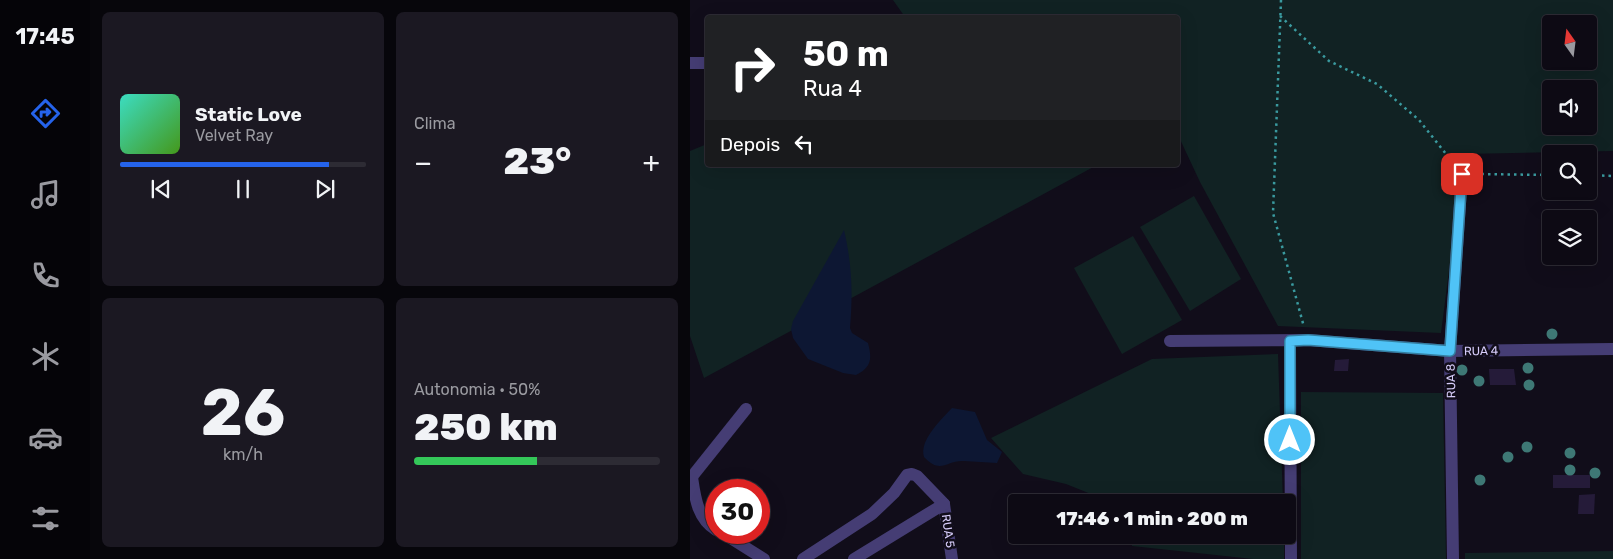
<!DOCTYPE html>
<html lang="pt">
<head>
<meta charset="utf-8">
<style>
  body { margin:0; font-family:Rubik,sans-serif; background:#1b1822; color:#f1f3f6; height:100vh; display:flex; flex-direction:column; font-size:19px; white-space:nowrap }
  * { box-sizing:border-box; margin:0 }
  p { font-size:16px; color:#9a9aa0 }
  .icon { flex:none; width:28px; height:28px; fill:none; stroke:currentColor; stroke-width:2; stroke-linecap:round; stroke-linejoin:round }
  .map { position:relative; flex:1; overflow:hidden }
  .panel { display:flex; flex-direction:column; gap:12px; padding:12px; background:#07060b; width:600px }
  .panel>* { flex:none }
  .banner { position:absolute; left:15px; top:15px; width:475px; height:152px; border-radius:5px; box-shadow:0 5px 20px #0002,0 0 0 1px #2d2b34; background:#202124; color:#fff; overflow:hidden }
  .needle { width:32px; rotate:346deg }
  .fabs { position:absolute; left:852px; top:15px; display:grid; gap:10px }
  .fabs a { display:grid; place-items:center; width:55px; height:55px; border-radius:5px; background:#0d0a14; box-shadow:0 5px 20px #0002,0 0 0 1px #2d2b34; font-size:25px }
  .speed { position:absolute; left:15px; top:479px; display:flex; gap:10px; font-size:25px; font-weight:700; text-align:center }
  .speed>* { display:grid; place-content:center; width:65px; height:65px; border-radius:50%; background:#0d0a14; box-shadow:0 5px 20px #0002,0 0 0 1px #2d2b34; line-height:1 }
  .speed .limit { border:8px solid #d22; background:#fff; color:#111 }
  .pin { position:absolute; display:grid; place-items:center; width:42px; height:42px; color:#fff; margin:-21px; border-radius:10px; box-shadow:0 2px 8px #0006 }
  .me { position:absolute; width:55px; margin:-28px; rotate:0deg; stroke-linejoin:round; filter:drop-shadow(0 0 4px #0008) }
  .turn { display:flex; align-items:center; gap:18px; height:105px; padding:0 15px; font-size:22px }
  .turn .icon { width:65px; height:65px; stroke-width:2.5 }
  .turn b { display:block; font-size:35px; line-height:42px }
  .then { display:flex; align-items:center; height:48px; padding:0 15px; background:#0003; gap:10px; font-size:19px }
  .big { font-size:38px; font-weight:800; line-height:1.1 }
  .panel .card { flex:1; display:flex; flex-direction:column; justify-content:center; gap:8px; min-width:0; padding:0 18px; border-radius:8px; background:#1b1822 }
  .panel .dial { align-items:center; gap:0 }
  .dial b { font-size:65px; line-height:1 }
  .song { display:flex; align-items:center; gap:15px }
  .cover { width:60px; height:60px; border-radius:8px; background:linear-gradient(135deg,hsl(170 70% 55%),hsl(100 70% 35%)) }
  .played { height:5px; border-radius:2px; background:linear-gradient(90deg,#2563eb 85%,#2d2b34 85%) }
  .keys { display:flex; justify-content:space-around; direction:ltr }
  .heat { display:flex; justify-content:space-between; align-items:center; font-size:28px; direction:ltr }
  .charge { height:8px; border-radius:4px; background:linear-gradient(90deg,#34c759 50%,#2d2b34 0) }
  .panel .tiles { flex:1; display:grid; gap:12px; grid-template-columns:repeat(2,1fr) }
  .trip { position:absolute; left:318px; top:494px; width:288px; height:50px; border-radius:5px; background:#0d0a14; box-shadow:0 5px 20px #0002,0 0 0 1px #2d2b34; font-weight:800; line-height:50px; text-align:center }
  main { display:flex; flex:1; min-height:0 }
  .dock { display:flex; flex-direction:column; width:90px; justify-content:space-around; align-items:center; background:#050408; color:#9a9aa0 }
  .dock .icon { width:35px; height:35px }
  .dock .on { color:#2563eb }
  .dock b { font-size:22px; color:#f1f3f6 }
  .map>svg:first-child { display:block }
  .green { fill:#112223; fill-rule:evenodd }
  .water { fill:#0d1733 }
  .building { fill:#251b39 }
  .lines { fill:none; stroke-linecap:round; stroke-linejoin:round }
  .path { stroke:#3a9a9f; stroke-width:2.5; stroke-dasharray:2.5 4; stroke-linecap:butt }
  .minor { stroke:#453d74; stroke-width:12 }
  .tree { fill:#3e7875 }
  .route-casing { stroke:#337fa1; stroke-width:12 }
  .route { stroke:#4fc3f7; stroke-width:9 }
  .labels { text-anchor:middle; stroke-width:5; stroke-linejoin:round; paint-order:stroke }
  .street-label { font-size:12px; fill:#d6ccf9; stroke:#110d1a }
</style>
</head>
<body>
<main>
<nav class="dock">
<b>17:45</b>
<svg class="icon on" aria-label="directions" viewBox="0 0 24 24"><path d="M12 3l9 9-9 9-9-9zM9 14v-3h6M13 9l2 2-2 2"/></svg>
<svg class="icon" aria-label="music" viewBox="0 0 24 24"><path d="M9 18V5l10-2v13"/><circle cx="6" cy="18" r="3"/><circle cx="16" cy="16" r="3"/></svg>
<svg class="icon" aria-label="phone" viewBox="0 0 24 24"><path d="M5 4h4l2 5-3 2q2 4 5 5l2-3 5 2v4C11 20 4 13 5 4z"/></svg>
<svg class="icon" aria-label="climate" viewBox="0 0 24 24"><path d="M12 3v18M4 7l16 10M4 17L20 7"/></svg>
<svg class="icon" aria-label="car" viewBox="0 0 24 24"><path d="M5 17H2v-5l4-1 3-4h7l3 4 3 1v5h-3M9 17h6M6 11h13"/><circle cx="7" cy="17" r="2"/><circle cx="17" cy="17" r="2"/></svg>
<svg class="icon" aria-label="filters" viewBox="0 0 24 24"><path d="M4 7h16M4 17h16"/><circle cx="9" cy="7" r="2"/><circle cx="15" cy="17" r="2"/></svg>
</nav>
<section class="panel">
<div class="tiles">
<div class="card">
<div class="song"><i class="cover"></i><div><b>Static Love</b><p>Velvet Ray</p></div></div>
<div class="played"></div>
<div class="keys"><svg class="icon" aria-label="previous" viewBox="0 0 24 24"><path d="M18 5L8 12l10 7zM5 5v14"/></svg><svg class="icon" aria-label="pause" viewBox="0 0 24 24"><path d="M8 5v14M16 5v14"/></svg><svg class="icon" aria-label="next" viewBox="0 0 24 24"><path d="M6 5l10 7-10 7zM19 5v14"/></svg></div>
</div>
<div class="card"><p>Clima</p>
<div class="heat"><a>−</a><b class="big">23°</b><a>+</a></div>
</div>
<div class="card dial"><b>26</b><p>km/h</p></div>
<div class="card"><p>Autonomia · 50%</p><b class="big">250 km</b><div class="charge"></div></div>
</div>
</section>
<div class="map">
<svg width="923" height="559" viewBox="0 0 923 559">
  <rect width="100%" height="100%" fill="#110d1a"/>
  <g class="green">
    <path d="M203 0H923V151L774 154 751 333 588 326 510 182 488 135V18L215 17ZM861 24H899V61H861ZM861 89H899V126H861Z"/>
    <polygon points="17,144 18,165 407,165 14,378 0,336 0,151"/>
    <polygon points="504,196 551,279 500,311 450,227"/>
    <polygon points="443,236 492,320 432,354 384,268"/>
    <polygon points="588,354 593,502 421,502 376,484 333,474 301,438 462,359"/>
    <polygon points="611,392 753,393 756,559 611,559"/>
    <polygon points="442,535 594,535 594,559 563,559 442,546"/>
    <polygon points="923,551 923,559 775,559 775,553"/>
  </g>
  <g class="water">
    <path d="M154 230C162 264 163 294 160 328L162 333 178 343C182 358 182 367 166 375L153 373 118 359 103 338 101 329 103 321Z"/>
    <path d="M262 408 285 412 297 440 312 452 307 463C296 462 285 462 274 461 256 460 251 475 234 457 229 440 251 420 262 408Z"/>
  </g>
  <g class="building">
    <polygon points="659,359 658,371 644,371 645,360"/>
    <polygon points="799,369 824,369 826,385 800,385"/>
    <rect x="863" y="475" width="37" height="13"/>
    <polygon points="905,494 904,514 888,514 889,495"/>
  </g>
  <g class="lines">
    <g class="path">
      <polyline points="591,0 583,213 614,327"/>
      <polyline points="590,16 639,61 687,84 729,120 764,164"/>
      <polyline points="785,174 861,175"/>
      <polyline points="899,175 923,176"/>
    </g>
    <g class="minor">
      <polyline points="0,63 18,63"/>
      <polyline points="480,341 618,340 760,351 923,349"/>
      <polyline points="600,341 601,559"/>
      <path d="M2 477C5 497 7 518 26 530"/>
      <polyline points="0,479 56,409"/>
      <polyline points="254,504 262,559"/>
      <polyline points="31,532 74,559"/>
      <polyline points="113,559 182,514 204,493 217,475 222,474 227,476 254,504"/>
      <polyline points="164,559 254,504"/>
      <polyline points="763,559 760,351 772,174"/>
    </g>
  </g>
  <g class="tree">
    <circle cx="862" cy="334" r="5.5"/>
    <circle cx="838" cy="368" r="5.5"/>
    <circle cx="772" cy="370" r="5.5"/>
    <circle cx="789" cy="381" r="5.5"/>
    <circle cx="839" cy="385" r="5.5"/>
    <circle cx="837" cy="447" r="5.5"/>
    <circle cx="880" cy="453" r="5.5"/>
    <circle cx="818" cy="457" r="5.5"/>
    <circle cx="880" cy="470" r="5.5"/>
    <circle cx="905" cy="473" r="5.5"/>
    <circle cx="790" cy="480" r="5.5"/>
  </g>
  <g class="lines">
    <defs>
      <polyline id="route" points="600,440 600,341 618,340 760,351 772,174"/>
    </defs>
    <use href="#route" class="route-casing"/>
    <use href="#route" class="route"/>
  </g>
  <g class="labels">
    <g class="street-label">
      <text transform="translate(791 351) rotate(-1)" y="4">RUA 4</text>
      <text transform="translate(761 381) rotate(-91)" y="4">RUA 8</text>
      <text transform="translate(258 531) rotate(82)" y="4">RUA 5</text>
    </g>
  </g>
</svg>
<div class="fabs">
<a><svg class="needle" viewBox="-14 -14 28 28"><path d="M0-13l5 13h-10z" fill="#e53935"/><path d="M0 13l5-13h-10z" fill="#9a9aa0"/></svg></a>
<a><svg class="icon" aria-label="sound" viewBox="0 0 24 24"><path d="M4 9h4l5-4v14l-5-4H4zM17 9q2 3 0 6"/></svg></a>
<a><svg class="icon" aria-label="search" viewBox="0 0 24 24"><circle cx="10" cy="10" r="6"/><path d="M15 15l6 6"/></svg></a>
<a><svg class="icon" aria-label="layers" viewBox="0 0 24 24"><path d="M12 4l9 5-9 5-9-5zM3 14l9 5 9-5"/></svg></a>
</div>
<div class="speed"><div class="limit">30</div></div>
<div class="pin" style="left:772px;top:174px;background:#d93025"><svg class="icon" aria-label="arrive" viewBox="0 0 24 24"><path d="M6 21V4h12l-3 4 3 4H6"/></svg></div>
<svg class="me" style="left:600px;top:440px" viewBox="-20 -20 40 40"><circle r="17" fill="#4fc3f7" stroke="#fff" stroke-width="3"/><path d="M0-11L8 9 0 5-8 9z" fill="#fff"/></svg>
<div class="trip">17:46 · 1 min · 200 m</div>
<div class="banner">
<div class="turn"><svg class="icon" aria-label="right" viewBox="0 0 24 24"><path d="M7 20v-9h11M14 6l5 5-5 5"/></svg><div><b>50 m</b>Rua 4</div></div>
<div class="then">Depois<svg class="icon" aria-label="left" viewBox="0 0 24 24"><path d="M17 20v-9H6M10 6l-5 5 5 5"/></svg></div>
</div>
</div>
</main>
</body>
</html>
